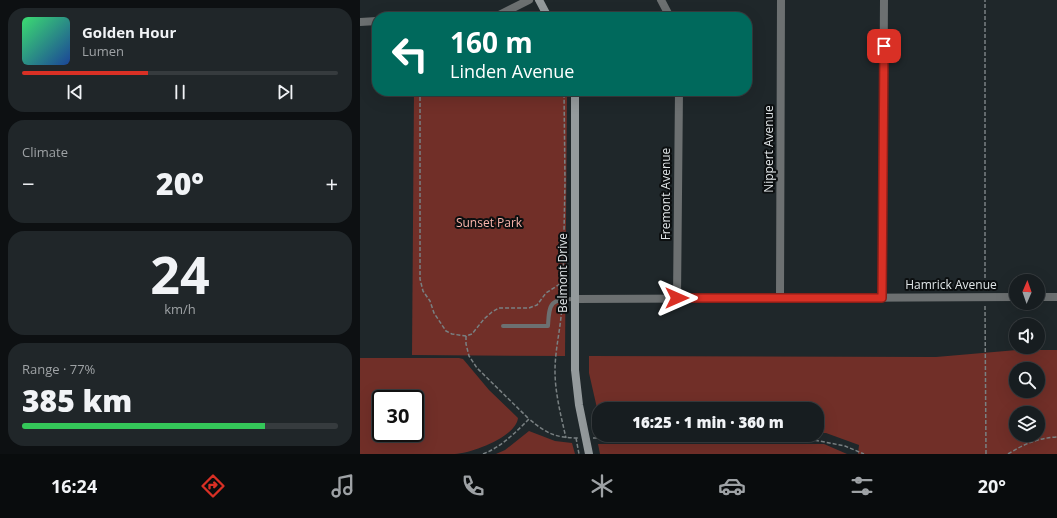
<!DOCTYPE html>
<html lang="en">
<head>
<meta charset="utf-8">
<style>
  body { margin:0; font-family:"Open Sans",sans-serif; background:#202629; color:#f1f3f6; height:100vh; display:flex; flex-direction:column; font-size:15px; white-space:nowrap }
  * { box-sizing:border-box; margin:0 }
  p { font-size:13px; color:#9ea2a5 }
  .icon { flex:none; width:22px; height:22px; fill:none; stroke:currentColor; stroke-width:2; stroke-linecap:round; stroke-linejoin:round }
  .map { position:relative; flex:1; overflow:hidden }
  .drawer { display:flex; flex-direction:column; gap:8px; padding:8px; background:#0d1012; width:360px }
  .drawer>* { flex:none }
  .banner { position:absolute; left:12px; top:12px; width:380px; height:84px; border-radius:16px; box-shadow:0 4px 16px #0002,0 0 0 1px #363b3e; background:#00695c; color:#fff; overflow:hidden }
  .needle { width:26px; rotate:2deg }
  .tools { position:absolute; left:649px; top:274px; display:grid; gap:8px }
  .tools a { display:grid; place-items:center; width:36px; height:36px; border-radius:50%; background:#171d20; box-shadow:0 4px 16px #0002,0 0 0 1px #363b3e; font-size:20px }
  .speed { position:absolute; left:12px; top:390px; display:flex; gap:8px; font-size:20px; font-weight:700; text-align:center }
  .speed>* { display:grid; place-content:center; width:52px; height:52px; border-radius:50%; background:#171d20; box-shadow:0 4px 16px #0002,0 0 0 1px #363b3e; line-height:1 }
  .speed .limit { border:2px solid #111; border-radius:6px; background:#fff; color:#111 }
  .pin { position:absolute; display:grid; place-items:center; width:34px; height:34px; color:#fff; margin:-17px; border-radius:8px; box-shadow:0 2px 6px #0006 }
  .me { position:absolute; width:44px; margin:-22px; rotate:90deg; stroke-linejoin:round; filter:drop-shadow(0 0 3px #0008) }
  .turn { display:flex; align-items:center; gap:14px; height:84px; padding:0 12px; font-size:18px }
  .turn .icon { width:52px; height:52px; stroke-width:2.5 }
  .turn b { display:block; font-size:28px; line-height:34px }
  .big { font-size:30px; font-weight:800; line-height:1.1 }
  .drawer .card { flex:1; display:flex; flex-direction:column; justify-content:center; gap:6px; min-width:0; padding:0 14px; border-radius:16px; background:#202629 }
  .drawer .dial { align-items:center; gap:0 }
  .dial b { font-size:52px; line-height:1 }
  .song { display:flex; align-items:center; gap:12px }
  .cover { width:48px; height:48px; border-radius:6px; background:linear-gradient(135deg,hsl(140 70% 55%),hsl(220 70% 35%)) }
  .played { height:4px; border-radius:2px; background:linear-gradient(90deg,#d93025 40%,#363b3e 40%) }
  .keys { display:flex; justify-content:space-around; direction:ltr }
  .heat { display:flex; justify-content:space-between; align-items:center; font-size:22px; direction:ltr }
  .charge { height:6px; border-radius:3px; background:linear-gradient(90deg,#34c759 77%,#363b3e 0) }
  .trip { position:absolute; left:232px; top:402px; width:232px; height:40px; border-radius:16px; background:#171d20; box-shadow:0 4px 16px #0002,0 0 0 1px #363b3e; font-weight:800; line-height:40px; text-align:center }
  .tab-bar { display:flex; height:64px; justify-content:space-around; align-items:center; background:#090c0d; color:#9ea2a5 }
  .tab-bar .icon { width:28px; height:28px }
  .tab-bar .active { color:#d93025 }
  .tab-bar b { font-size:18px; color:#f1f3f6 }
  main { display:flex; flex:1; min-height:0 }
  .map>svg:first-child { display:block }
  .green { fill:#712f28; fill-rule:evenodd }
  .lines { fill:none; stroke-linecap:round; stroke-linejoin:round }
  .path { stroke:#798082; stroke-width:1.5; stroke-dasharray:4 2; stroke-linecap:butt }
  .lane { stroke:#6c7071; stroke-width:4 }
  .street { stroke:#6c7071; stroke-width:8 }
  .secondary { stroke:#949a9c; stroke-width:8 }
  .route-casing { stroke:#8d1f18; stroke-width:10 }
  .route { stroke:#d93025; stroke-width:7 }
  .labels { text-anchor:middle; stroke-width:4; stroke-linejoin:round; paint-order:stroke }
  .street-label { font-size:12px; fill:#e1e6e8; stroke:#0c0f10 }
  .park-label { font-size:12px; fill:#fab5ac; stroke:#0c0f10 }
</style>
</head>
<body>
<main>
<section class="drawer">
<div class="card">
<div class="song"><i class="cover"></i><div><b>Golden Hour</b><p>Lumen</p></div></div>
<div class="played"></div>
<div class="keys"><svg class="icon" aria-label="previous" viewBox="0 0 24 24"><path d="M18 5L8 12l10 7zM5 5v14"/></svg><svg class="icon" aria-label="pause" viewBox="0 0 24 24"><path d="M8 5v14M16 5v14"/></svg><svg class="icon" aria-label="next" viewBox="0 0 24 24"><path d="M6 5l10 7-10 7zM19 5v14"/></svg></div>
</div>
<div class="card"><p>Climate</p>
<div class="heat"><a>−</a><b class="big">20°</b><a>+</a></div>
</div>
<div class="card dial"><b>24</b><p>km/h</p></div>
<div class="card"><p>Range · 77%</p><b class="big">385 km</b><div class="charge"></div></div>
</section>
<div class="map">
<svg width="697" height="454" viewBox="0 0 697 454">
  <rect width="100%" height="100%" fill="#1f272a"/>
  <g class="green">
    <polygon points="54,91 207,91 205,356 52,355"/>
    <path d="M657 350H697V454H498L499 445 466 433H457V409H239V417L229 373V356L576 357ZM656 369H678V391H656ZM656 413H678V435H656Z"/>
    <path d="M0 358H99L103 359 129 390 158 418C156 437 112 453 95 454H0ZM21 399H55V433H21Z"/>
    <polygon points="169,431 195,441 212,443 215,454 136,454 145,450"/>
    <polygon points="238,444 464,444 487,454 240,454"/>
  </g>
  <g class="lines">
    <g class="path">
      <polyline points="60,91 60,279 63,291 70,301 74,313 86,331 92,334 106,336 112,334 124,319 132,312 139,308 169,308 177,305 186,293 203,282 205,182 204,91"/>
      <polyline points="625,290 625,0"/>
      <polyline points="202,294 203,282"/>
      <path d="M202 305C201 327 195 349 195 371 195 393 201 416 206 438"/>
      <polyline points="625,306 626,454"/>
      <polyline points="106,336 106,344 109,356 117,368 169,419"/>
      <polyline points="216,438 219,454"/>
      <polyline points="233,438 454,440 485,446 504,454"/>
      <path d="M123 454C141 447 155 433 169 419 186 433 195 438 218 438"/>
      <path d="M648 454C664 444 678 438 697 437"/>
    </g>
    <path class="lane" d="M143 326H188C189 302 191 299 215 299"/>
    <g class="street">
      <polyline points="301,0 310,17"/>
      <polyline points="135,17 169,0"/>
      <polyline points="0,22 17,21"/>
      <polyline points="522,297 524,0"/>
      <polyline points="678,297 697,297"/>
      <polyline points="317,298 319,91"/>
      <polyline points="420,298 421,0"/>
      <polyline points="215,299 656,297"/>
    </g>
    <g class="secondary">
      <polyline points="179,0 188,17"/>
      <polyline points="215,91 215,370 219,405 229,454"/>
    </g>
  </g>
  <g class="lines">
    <defs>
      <polyline id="route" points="317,298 522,298 524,46"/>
    </defs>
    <use href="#route" class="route-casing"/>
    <use href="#route" class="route"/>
  </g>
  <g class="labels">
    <g class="street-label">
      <text transform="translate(409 149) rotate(-90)" y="4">Nippert Avenue</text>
      <text transform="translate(306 194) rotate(-90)" y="4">Fremont Avenue</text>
      <text transform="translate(203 273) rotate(-90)" y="4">Belmont Drive</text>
      <text x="591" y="289">Hamrick Avenue</text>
    </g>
    <g class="park-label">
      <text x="129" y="227">Sunset Park</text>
    </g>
  </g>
</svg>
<div class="tools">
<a><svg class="needle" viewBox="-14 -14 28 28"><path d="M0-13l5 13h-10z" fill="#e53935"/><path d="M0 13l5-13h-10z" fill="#9ea2a5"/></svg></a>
<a><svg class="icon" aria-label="sound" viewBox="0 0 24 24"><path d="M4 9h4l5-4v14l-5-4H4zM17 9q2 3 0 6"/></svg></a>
<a><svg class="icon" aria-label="search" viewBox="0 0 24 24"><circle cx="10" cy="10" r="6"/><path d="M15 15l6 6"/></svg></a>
<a><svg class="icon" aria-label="layers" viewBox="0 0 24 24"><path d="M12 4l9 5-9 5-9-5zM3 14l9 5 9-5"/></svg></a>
</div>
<div class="speed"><div class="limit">30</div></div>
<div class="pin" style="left:524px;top:46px;background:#d93025"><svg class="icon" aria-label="arrive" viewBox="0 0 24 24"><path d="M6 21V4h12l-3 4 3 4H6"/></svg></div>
<svg class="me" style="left:317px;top:298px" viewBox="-20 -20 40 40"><path d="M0-17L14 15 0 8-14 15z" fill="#d93025" stroke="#fff" stroke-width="4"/></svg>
<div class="trip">16:25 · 1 min · 360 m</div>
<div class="banner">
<div class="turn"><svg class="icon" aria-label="left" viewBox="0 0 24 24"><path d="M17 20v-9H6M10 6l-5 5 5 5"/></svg><div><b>160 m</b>Linden Avenue</div></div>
</div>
</div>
</main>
<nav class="tab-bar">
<b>16:24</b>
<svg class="icon active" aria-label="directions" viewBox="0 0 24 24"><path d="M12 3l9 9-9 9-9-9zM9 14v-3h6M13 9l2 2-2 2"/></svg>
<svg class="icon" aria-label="music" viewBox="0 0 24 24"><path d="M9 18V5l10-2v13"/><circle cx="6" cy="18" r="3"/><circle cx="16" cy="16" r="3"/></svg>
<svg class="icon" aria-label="phone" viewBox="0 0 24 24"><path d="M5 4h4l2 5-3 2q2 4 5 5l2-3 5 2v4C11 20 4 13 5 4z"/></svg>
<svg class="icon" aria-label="climate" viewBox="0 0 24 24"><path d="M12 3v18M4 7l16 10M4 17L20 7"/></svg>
<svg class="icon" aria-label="car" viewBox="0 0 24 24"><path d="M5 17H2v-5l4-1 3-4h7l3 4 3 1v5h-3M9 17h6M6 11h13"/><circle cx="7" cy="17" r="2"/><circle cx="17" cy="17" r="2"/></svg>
<svg class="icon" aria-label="filters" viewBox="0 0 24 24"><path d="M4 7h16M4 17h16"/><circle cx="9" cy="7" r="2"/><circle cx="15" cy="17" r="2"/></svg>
<b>20°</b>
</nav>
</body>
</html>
